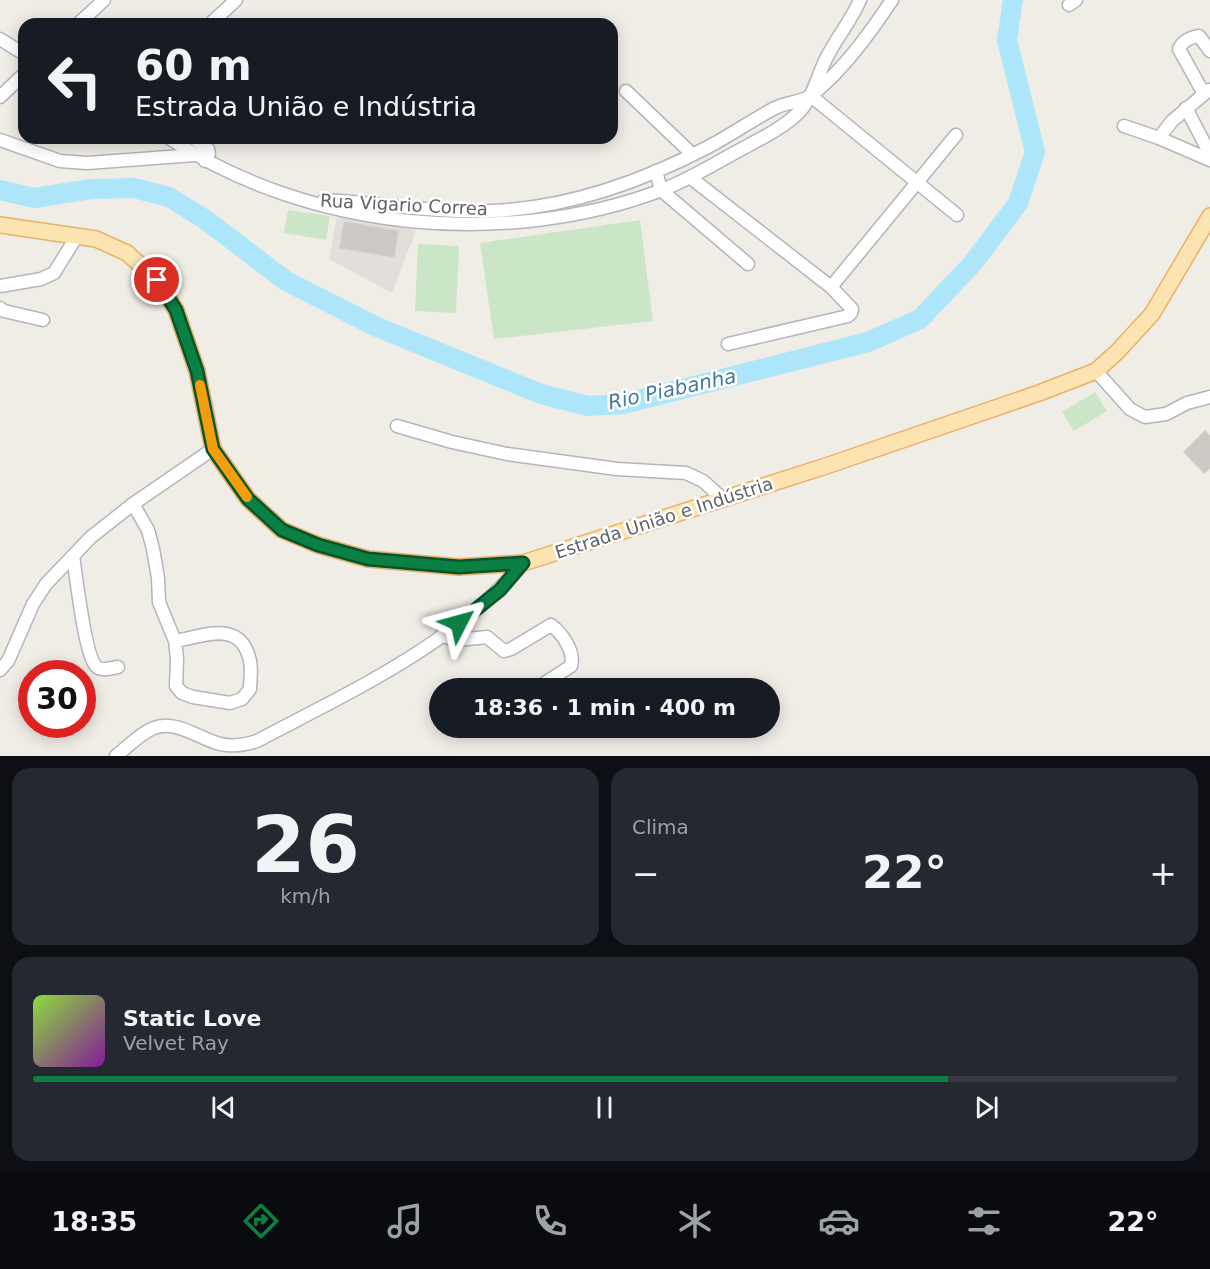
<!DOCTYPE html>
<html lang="pt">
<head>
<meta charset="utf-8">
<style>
  body { margin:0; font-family:"DejaVu Sans",sans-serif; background:#242831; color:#f1f3f6; height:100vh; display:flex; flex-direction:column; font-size:22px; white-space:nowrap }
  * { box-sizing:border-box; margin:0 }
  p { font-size:20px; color:#9ea1a6 }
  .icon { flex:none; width:33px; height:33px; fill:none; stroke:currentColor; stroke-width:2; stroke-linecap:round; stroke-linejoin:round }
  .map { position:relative; height:756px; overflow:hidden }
  .drawer { display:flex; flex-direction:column; gap:12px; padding:12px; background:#0d0f14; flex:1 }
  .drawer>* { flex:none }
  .banner { position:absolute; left:18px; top:18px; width:600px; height:126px; border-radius:18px; box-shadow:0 3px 15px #0003; background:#171b24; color:#f1f3f6; overflow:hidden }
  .speed { position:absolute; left:18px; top:660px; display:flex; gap:12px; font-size:30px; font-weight:700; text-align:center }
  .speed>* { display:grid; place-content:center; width:78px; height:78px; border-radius:50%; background:#171b24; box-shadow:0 3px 15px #0003; line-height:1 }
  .speed .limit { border:9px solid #d22; background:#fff; color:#111 }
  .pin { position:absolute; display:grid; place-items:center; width:51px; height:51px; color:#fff; margin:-26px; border:3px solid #fff; border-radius:50%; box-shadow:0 2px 6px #0007 }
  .me { position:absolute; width:66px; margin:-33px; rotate:51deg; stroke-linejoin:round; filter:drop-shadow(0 0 4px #0008) }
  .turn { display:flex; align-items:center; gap:21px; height:126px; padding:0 18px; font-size:27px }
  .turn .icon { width:78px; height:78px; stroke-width:2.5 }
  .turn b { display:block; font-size:42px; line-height:51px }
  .big { font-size:45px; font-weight:700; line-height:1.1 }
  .drawer .widget { flex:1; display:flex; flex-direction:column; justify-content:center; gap:9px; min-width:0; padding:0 21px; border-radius:18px; background:#242831 }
  .drawer .dial { align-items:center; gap:0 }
  .dial b { font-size:78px; line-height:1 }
  .song { display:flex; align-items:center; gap:18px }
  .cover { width:72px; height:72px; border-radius:9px; background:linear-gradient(135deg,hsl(90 70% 55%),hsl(290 70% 35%)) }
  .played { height:6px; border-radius:3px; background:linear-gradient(90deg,#0b8043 80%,#363941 80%) }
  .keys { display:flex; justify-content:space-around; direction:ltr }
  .heat { display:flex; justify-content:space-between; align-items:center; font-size:33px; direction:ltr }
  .drawer .tiles { flex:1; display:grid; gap:12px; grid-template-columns:1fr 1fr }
  .widget:last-child { grid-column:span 2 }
  .trip { position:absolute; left:429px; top:678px; width:351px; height:60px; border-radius:30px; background:#171b24; box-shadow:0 3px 15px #0003; font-weight:700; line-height:60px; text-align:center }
  .tab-bar { display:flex; height:96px; justify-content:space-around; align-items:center; background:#090b0e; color:#9ea1a6 }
  .tab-bar .icon { width:42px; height:42px }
  .tab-bar .active { color:#0b8043 }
  .tab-bar b { font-size:27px; color:#f1f3f6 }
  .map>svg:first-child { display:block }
  .education { fill:#e3ded9 }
  .green { fill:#cbe6c6 }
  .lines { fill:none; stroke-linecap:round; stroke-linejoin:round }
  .river { stroke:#ade5fb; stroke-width:20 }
  .building { fill:#ccc8c4; stroke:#d4cec6; stroke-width:1.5 }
  .minor-casing { stroke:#b2b5b9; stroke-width:15 }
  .major-casing { stroke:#eab166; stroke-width:18 }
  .minor { stroke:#fff; stroke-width:12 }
  .major { stroke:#fbe4b1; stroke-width:15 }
  .route-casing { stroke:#07532c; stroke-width:15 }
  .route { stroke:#0b8043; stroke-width:10 }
  .slow { stroke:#f59e0b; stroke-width:10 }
  .labels { text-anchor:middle; stroke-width:5; stroke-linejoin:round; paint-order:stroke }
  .street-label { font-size:18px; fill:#5f6367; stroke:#fff }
  .water-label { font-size:20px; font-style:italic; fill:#437b9b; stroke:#fff }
</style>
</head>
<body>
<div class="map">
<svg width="1210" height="756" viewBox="0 0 1210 756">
  <rect width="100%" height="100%" fill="#f0ede7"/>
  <polygon class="education" points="337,216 417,228 392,293 329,259"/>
  <g class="green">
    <polygon points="288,210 330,216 326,240 284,233"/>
    <polygon points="640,220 653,321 494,339 480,243"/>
    <polygon points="418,244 459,246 456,313 415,311"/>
    <polygon points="1095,392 1107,411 1074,431 1062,412"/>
  </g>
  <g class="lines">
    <polyline class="river" points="0,190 34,198 91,189 134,188 169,197 206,220 286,281 377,327 541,394 588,406 623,404 868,342 920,319 973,263 1018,203 1035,152 1007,40 1013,0"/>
  </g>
  <g class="building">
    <polygon points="344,222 398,231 394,257 340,248"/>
    <polygon points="1205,431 1210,436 1210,468 1204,473 1184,452"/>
  </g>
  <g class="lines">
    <defs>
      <g id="minor">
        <polyline points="1069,5 1076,0"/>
        <polyline points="78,24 104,0"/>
        <polyline points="210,24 236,0"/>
        <polyline points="0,39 24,54"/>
        <polyline points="626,91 692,154"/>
        <path d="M1204 94 1179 49C1182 41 1191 37 1199 36L1210 51"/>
        <polyline points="811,96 957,215"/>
        <polyline points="0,97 24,74"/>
        <polyline points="1186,108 1210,154"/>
        <polyline points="1124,126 1159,138 1210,160"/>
        <path d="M169 138C309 231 506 249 662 190 685 181 706 169 727 157 751 143 781 131 800 111 814 96 818 73 828 55 838 36 852 19 860 0"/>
        <polyline points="193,138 208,149 209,154 205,161"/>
        <polyline points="1159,138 1172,121 1209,90"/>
        <polyline points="0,140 60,161 87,163 195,155"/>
        <polyline points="656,171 661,190 748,264"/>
        <polyline points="691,178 831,287 852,309 851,313 848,316 728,344"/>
        <path d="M324 200C380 203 436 213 492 211 568 208 641 182 708 147 731 135 752 120 775 108 787 102 804 102 813 94 844 69 870 33 892 0"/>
        <polyline points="0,286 41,279 54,273 77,236"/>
        <polyline points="831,287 956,135"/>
        <polyline points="0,308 4,311 43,320"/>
        <polyline points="1096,371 1130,409 1145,417 1166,414 1187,403 1210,397"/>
        <polyline points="397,426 452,442 507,454 617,469 686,473 703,481 723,499"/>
        <path d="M133 504 148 530 153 549 158 578 159 602 175 641 177 658 176 686 182 693 193 697 230 703 242 699 250 689C250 680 252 670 250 661 241 619 205 636 175 641"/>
        <path d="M73 556C76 575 85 656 96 666 101 672 111 668 118 667"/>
        <path d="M441 636 458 640 487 637 504 651 511 649 551 625C563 634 575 652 571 666L537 688"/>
        <polyline points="0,670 8,661 33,604 46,584 91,537 133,504 213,449"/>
        <path d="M116 756C128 747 140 733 154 728 175 719 200 739 220 744 233 747 245 745 257 741 353 690 451 647 523 563"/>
      </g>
      <polyline id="major" points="0,225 96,239 127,253 157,280 176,310 197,371 213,449 248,499 282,530 318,545 368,559 459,567 523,563 826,466 1039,393 1096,371 1117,352 1152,314 1210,216"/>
    </defs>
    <use href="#minor" class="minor-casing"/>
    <use href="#major" class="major-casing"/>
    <use href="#minor" class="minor"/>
    <use href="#major" class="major"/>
  </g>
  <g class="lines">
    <defs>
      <polyline id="route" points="157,280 176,310 197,371 213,449 248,499 282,530 318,545 368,559 459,567 523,563 500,590 459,623"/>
    </defs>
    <use href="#route" class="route-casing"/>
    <use href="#route" class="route"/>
    <polyline class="slow" points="200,385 213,449 247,497"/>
  </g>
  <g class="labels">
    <g class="street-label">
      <text transform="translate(404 205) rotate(3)" y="6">Rua Vigario Correa</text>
      <text transform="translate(664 518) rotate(-18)" y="6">Estrada União e Indústria</text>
    </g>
    <g class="water-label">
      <text transform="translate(672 389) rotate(-12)" y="7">Rio Piabanha</text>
    </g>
  </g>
</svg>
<div class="speed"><div class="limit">30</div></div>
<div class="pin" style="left:157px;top:280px;background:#d93025"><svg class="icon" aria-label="arrive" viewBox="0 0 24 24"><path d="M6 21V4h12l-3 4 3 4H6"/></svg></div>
<svg class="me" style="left:459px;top:623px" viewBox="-20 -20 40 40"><path d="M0-17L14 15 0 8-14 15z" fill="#0b8043" stroke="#fff" stroke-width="4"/></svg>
<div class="trip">18:36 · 1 min · 400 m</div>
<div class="banner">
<div class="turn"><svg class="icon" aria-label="left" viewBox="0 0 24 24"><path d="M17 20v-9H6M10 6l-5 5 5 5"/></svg><div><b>60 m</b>Estrada União e Indústria</div></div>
</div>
</div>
<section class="drawer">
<div class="tiles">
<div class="widget dial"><b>26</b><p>km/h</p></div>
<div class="widget"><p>Clima</p>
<div class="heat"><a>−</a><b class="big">22°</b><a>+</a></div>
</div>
<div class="widget">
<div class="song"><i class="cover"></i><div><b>Static Love</b><p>Velvet Ray</p></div></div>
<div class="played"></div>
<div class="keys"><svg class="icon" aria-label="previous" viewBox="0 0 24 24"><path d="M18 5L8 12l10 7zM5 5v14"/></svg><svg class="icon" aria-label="pause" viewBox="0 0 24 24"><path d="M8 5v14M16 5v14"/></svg><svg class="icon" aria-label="next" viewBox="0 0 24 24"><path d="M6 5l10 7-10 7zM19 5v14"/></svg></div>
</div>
</div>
</section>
<nav class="tab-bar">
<b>18:35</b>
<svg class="icon active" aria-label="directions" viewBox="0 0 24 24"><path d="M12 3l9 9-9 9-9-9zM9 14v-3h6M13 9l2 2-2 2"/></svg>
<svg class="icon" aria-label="music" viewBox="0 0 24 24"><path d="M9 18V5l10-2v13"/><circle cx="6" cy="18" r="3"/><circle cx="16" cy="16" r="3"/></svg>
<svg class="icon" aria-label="phone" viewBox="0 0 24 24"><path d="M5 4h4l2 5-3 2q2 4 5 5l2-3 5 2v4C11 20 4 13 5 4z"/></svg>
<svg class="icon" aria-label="climate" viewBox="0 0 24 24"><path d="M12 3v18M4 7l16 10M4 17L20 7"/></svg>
<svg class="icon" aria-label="car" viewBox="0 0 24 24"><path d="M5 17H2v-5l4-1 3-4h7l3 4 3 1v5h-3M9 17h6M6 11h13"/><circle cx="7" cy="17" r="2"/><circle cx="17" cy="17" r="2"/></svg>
<svg class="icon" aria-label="filters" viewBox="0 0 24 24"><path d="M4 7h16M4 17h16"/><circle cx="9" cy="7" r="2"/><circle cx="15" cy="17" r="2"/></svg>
<b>22°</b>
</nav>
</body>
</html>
